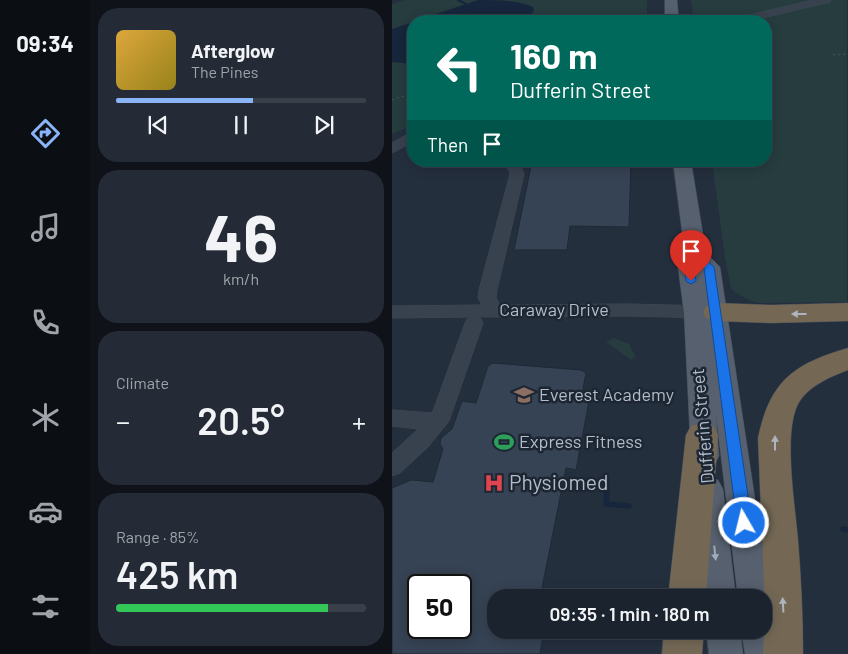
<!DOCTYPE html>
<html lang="en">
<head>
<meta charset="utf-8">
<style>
  body { margin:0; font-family:Barlow,sans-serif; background:#242b36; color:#f1f3f6; height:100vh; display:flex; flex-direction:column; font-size:19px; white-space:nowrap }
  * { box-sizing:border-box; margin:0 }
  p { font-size:16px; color:#a0a4aa }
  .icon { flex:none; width:28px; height:28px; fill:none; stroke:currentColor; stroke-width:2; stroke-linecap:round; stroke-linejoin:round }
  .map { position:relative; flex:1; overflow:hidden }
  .details { display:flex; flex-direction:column; gap:8px; padding:8px; background:#0f1319; width:302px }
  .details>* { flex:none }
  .guide { position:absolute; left:15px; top:15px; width:365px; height:152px; border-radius:20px; box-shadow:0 2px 12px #0003,0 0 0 1px #39404a; background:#00695c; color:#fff; overflow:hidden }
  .speed { position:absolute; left:15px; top:574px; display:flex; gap:10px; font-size:25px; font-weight:700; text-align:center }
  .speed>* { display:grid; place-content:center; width:65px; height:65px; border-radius:50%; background:#1b232e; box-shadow:0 2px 12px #0003,0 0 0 1px #39404a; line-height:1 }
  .speed .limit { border:2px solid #111; border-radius:8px; background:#fff; color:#111 }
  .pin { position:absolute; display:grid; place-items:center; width:42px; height:42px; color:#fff; margin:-51px -21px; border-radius:50% 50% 50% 0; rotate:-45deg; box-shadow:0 0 5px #0007 }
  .pin .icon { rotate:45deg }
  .me { position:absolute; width:55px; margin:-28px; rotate:352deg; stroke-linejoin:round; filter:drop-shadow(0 0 4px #0008) }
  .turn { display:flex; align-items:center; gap:18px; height:105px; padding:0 20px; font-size:22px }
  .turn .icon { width:65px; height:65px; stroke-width:2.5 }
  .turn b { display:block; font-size:35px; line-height:42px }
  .then { display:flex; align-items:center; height:48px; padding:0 20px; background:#0003; gap:10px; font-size:19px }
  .big { font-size:38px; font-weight:600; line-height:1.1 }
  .details .tile { flex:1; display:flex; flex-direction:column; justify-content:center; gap:8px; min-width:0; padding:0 18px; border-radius:20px; background:#242b36 }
  .details .dial { align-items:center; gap:0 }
  .dial b { font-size:65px; line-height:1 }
  .song { display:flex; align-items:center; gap:15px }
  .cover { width:60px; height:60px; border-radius:8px; background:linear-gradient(135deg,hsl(40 70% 55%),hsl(50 70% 35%)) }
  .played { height:5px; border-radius:2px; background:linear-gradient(90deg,#8ab4f8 55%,#39404a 55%) }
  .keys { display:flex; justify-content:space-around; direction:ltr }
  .heat { display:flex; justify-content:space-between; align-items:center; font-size:28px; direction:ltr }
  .charge { height:8px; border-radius:4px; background:linear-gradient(90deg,#34c759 85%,#39404a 0) }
  .trip { position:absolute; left:95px; top:589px; width:285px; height:50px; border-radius:20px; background:#1b232e; box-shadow:0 2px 12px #0003,0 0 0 1px #39404a; font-weight:600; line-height:50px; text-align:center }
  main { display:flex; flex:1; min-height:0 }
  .menu { display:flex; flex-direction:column; width:90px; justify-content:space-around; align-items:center; background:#0b0e12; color:#a0a4aa }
  .menu .icon { width:35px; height:35px }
  .menu .current { color:#8ab4f8 }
  .menu b { font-size:22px; color:#f1f3f6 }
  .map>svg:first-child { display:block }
  .green { fill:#263c3f }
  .water { fill:#17263c }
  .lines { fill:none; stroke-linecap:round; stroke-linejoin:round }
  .stream-far1 { stroke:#17263c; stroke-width:2.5 }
  .stream { stroke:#17263c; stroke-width:5.5 }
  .building { fill:#364354; stroke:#1f2835; fill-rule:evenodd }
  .minor-casing { stroke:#414a57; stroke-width:1 }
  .major-casing { stroke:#414a57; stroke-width:1 }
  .highway-casing { stroke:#434c59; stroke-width:1 }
  .path { stroke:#3f5557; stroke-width:1; stroke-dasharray:2.5 2.5; stroke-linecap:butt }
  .minor { fill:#38414e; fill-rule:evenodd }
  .major { fill:#56606e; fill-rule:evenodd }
  .highway { fill:#746855; fill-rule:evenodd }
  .oneway { fill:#aeb4bd }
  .oneway2 { fill:#a1aab7 }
  .route { fill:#1a73e8; stroke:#114b97 }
  .labels { text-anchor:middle; stroke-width:5; stroke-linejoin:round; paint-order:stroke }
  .street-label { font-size:18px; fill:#b4bcc9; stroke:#1d2633 }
  .poi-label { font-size:18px; fill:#b4bcc9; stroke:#1d2633; text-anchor:start }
  .near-poi-label { font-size:21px; fill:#b4bcc9; stroke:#1d2633; text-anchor:start }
</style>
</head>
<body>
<main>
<nav class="menu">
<b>09:34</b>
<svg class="icon current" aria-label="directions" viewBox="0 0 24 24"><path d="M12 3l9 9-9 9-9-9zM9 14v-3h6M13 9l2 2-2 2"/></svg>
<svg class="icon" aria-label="music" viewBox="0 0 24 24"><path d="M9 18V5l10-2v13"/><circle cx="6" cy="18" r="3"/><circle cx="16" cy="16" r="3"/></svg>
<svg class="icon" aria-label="phone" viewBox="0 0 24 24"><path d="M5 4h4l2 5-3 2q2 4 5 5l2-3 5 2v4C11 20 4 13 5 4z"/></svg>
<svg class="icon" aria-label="climate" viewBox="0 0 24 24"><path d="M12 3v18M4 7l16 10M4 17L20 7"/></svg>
<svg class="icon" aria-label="car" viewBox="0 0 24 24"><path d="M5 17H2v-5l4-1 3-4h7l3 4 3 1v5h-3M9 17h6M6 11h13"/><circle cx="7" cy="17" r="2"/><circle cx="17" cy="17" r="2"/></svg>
<svg class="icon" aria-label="filters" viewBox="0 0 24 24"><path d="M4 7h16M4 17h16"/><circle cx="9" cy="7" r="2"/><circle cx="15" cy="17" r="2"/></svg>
</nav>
<section class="details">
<div class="tile">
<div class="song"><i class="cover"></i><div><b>Afterglow</b><p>The Pines</p></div></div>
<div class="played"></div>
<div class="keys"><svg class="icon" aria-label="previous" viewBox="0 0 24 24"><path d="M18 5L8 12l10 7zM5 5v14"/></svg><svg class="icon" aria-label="pause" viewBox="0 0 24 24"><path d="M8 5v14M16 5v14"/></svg><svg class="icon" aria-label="next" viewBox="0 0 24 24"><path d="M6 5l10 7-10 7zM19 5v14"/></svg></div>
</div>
<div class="tile dial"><b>46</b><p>km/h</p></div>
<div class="tile"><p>Climate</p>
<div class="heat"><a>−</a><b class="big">20.5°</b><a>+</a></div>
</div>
<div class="tile"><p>Range · 85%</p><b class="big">425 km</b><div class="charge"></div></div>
</section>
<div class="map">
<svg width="456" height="654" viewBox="0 0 456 654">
  <rect width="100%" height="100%" fill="#242f3e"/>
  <g class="green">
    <polygon points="14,0 255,0 255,21 21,21 21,125 0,134 0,4"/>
    <polygon points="299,0 455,0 455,302 368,303 359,301 343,292 339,288 333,258 320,161 374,161 374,21 302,21"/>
    <polygon points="222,338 237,344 244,357 239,360 214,342"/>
  </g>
  <g class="water">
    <path d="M86 0C105 0 124 0 141 7L142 10 137 18 125 21H23Z"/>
    <polygon points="21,22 21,64 0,62 0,29"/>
  </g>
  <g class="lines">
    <polyline class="stream-far1" points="66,0 74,4 73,9"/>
    <g class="stream">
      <polyline points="215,488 214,504 237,506"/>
      <polyline points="451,529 456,530"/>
    </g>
  </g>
  <g class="building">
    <polygon points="140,161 239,161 237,227 178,226 175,250 122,250"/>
    <path d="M101 363 189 370 194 373 190 394 198 396 184 470 174 468 148 598H104V630H152L148 654H0V488L19 480 41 482 51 449 48 444 49 438 60 429 70 401 84 403 96 366ZM26 585H69V628H26Z"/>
  </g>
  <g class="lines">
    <defs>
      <g id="minor">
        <polygon points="421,0 439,0 438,2 358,21 341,21 342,19"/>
        <polygon points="21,132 21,142 0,153 0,143"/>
        <polygon points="113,161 127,161 132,174 105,290 104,298 108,305 236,304 318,306 324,308 327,312 324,316 318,318 236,316 85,317 89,319 91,323 57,421 36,447 8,473 0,476 0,453 26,429 0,426 0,410 39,413 41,411 73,323 75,319 79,317 0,318 0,306 90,305 86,298 87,290 118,174"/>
      </g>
      <g id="major">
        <polygon points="273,0 285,0 287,21 273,21"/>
        <polygon points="281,161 299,161 314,253 328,267 378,598 374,609 371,610 371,598 346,598 324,415 327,456 323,464 313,467 303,464 299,456 292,313 286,267 293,255"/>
        <polygon points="316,477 326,480 331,489 344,598 312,598 301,489 306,480"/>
        <polygon points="371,616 378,618 383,630 387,654 353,654 349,630 371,630"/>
        <polygon points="314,630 348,630 351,654 317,654"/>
      </g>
      <g id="highway">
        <polygon points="324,303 379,305 456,303 456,321 379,323 324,321 314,318 311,312 314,306"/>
        <path d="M456 348V370C438 377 416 386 406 404 391 433 403 505 406 540 409 578 411 616 411 654H371L373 611 366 438C378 381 401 364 456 348Z"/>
        <polygon points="310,423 321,426 326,435 314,598 276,598 294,435 299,426"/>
        <polygon points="272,630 312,630 310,654 270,654"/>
      </g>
    </defs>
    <use href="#minor" class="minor-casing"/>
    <use href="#major" class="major-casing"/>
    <use href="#highway" class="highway-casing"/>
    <g class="path">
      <polyline points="218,21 228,19 238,21"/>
      <polyline points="441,55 456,54"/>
      <polyline points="0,100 21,93"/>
    </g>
    <use href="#minor" class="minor"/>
    <use href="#major" class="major"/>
    <use href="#highway" class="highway"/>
  </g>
  <defs><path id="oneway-solid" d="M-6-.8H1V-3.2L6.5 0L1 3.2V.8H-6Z" transform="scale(1.25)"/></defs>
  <g class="oneway">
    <use href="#oneway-solid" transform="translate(407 314) rotate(180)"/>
    <use href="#oneway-solid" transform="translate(383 443) rotate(-90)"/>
    <use href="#oneway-solid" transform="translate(391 605) rotate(-93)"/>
  </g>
  <use class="oneway2" href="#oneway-solid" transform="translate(323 553) rotate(84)"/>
  <polygon class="route" points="304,252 307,253 322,267 360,523 357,528 352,530 347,528 345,523 312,268 305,262 302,267 304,281 299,284 294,281 292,267 300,253"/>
  <defs>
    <symbol id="school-bare" viewBox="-9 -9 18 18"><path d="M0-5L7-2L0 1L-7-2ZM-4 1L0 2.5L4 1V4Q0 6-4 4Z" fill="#8d6e63" stroke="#1d2633" stroke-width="2.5" paint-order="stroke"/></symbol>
    <symbol id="stadium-bare" viewBox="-9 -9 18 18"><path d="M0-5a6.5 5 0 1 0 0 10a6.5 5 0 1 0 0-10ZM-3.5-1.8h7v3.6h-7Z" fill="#2e9e5b" stroke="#1d2633" stroke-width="2.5" paint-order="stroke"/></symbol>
    <symbol id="hospital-bare" viewBox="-9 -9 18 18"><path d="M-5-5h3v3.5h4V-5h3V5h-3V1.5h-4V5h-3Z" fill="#e0444e" stroke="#1d2633" stroke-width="2.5" paint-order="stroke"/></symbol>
  </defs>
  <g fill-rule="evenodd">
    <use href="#school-bare" x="118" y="381" width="28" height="28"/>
    <use href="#stadium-bare" x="98" y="428" width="28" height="28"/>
    <use href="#hospital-bare" x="88" y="469" width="28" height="28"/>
  </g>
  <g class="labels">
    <g class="street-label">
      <text x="162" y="316">Caraway Drive</text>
      <text transform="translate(311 426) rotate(-95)" y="6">Dufferin Street</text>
    </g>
    <g class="poi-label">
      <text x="147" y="401">Everest Academy</text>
      <text x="127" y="448">Express Fitness</text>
    </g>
    <g class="near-poi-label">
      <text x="117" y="490">Physiomed</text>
    </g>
  </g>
</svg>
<div class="speed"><div class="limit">50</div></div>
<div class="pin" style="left:299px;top:281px;background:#d93025"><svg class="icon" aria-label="arrive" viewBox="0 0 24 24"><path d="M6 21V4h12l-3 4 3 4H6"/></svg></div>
<svg class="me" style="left:352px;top:523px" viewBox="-20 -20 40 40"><circle r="17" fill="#1a73e8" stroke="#fff" stroke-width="3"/><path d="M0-11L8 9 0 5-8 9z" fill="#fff"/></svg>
<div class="trip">09:35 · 1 min · 180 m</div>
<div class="guide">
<div class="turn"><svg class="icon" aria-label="left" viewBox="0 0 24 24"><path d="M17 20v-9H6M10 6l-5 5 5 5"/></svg><div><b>160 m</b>Dufferin Street</div></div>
<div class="then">Then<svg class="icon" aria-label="arrive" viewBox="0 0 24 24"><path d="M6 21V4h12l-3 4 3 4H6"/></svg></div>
</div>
</div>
</main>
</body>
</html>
